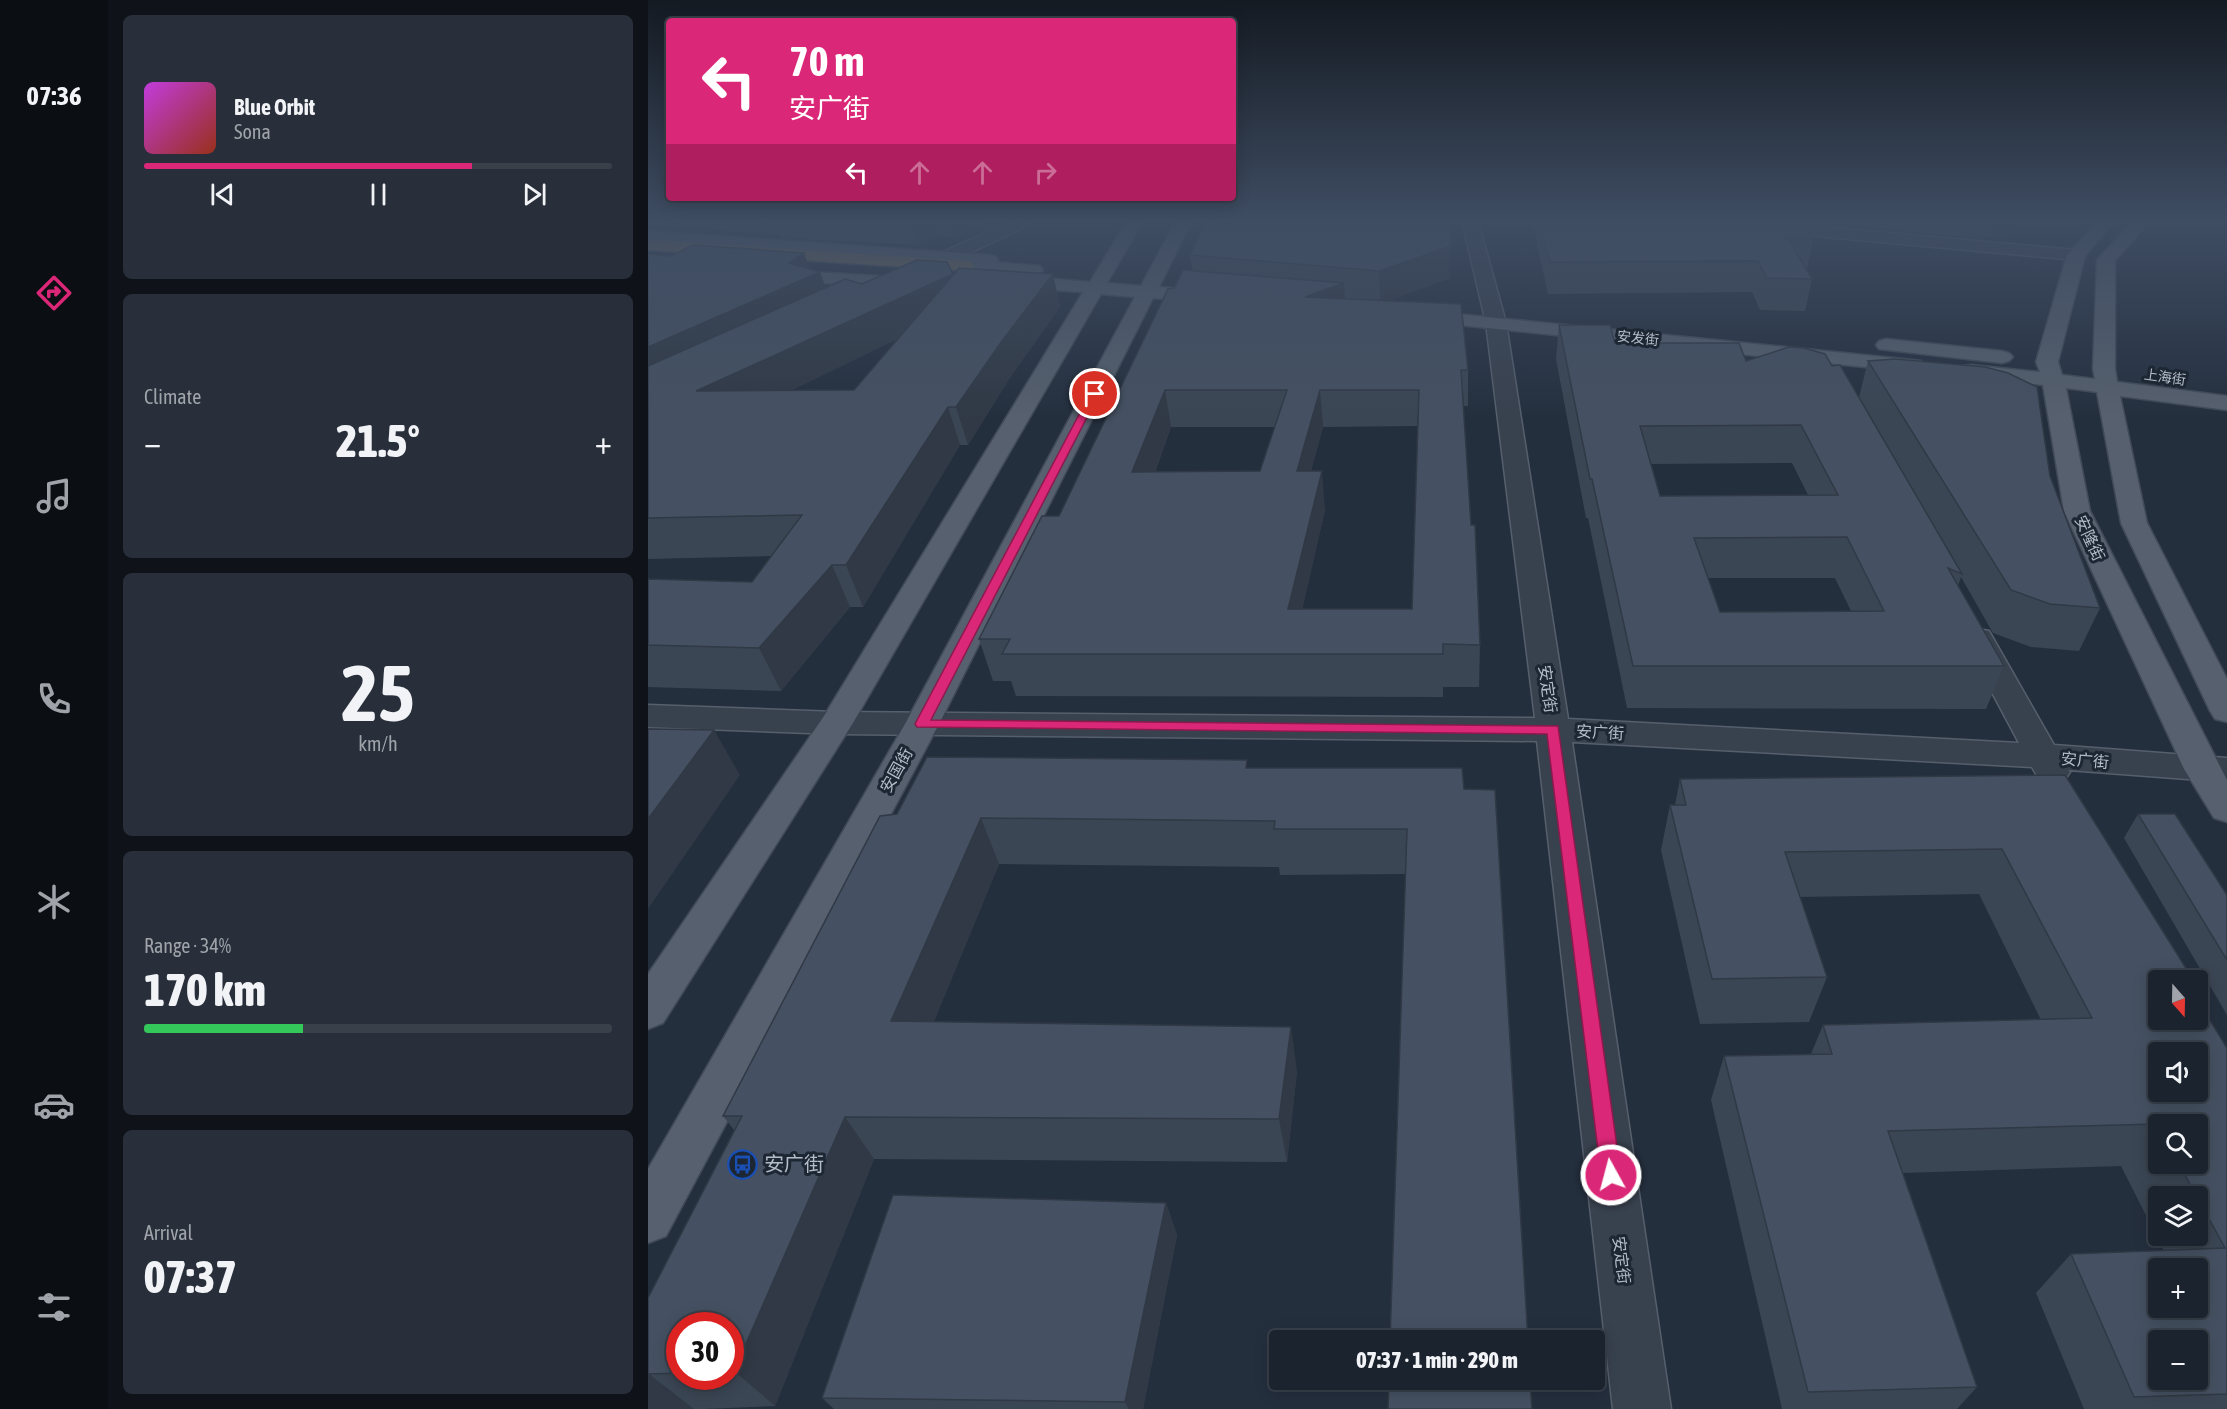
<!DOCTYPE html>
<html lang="en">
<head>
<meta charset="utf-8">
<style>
  body { margin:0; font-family:"Asap Condensed","Noto Sans SC",sans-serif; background:#282f3a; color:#f1f3f6; height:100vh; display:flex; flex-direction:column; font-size:22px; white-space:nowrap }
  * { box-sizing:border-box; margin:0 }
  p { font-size:20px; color:#a0a4aa }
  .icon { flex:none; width:33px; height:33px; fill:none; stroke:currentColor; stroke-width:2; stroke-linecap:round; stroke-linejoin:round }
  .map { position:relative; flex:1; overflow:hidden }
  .panel { display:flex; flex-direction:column; gap:15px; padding:15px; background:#0f1319; width:540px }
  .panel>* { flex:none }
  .top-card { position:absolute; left:18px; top:18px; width:570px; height:183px; border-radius:6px; box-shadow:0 3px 15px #0003,0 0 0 2px #39404a; background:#db2777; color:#fff; overflow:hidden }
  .needle { width:39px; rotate:160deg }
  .controls { position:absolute; left:1500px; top:970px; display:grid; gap:12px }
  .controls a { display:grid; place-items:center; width:60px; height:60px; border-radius:6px; background:#1b232e; box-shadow:0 3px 15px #0003,0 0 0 2px #39404a; font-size:30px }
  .speed { position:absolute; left:18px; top:1312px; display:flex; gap:12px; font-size:30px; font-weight:700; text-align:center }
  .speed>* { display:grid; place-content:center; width:78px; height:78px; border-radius:50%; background:#1b232e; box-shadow:0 3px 15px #0003,0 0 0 2px #39404a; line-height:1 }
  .speed .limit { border:9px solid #d22; background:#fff; color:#111 }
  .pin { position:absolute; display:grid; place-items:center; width:51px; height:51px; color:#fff; margin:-26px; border:3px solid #fff; border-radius:50%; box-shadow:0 2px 6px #0007 }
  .me { position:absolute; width:66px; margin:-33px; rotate:353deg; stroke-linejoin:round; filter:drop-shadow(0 0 4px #0008) }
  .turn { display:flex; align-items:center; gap:21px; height:126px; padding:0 24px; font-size:27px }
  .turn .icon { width:78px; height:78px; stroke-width:2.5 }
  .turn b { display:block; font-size:42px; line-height:51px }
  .lanes { display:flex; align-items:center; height:57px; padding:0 24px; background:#0003; justify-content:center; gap:30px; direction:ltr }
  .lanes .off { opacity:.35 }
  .big { font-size:45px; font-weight:800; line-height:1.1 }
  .panel .card { flex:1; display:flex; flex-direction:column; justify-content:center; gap:9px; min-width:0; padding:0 21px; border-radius:9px; background:#282f3a }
  .panel .dial { align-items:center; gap:0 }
  .dial b { font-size:78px; line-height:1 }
  .song { display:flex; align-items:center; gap:18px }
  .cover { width:72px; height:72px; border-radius:9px; background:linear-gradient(135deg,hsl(290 70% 55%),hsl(10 70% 35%)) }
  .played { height:6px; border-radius:3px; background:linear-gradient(90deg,#db2777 70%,#39404a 70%) }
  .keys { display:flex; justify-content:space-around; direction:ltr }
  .heat { display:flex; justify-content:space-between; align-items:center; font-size:33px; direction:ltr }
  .charge { height:9px; border-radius:4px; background:linear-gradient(90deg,#34c759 34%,#39404a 0) }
  .trip { position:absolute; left:621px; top:1330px; width:336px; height:60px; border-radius:6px; background:#1b232e; box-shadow:0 3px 15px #0003,0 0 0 2px #39404a; font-weight:800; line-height:60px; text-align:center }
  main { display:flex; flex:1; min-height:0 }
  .dock { display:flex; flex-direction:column; width:108px; justify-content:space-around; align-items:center; background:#0b0e12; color:#a0a4aa }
  .dock .icon { width:42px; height:42px }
  .dock .current { color:#db2777 }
  .dock b { font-size:27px; color:#f1f3f6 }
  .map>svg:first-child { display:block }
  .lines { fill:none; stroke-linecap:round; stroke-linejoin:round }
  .minor-casing { stroke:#565f6c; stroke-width:3 }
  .major-casing { stroke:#414a57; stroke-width:3 }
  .highway-casing { stroke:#434c59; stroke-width:3 }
  .minor { fill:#38414e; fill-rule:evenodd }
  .major { fill:#56606e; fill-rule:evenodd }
  .highway { fill:#746855; fill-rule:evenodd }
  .wall { fill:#3b4654; fill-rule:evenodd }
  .shaded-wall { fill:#303945 }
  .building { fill:#455162; stroke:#303945; stroke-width:1.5; fill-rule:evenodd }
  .route { fill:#db2777; stroke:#8e194d; stroke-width:1.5 }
  .labels { text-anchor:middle; stroke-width:6; stroke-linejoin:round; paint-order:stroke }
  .far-street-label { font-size:14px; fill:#b4bcc9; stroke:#1d2633 }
  .street-label { font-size:16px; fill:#b4bcc9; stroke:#1d2633 }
  .near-poi-label { font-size:20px; fill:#b4bcc9; stroke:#1d2633; text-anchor:start }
</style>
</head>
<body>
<main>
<nav class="dock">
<b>07:36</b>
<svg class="icon current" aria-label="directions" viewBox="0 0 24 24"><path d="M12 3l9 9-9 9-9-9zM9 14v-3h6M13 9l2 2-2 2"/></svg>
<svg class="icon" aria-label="music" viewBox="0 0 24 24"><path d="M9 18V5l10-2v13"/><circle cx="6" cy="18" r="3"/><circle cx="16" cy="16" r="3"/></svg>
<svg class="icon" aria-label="phone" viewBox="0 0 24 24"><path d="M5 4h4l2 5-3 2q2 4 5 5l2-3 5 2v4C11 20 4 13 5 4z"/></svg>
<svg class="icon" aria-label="climate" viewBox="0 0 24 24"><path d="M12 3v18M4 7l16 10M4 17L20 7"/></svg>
<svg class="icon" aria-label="car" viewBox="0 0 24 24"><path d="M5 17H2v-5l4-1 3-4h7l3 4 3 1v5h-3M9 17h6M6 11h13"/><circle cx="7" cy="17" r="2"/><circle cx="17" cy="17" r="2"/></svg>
<svg class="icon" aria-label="filters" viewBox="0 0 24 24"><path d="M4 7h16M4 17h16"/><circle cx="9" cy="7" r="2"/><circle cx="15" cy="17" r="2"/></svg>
</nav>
<section class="panel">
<div class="card">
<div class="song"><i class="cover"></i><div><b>Blue Orbit</b><p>Sona</p></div></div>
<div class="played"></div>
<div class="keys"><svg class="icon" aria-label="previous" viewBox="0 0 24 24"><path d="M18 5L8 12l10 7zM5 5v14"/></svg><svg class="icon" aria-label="pause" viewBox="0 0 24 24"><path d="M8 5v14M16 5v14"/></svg><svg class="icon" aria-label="next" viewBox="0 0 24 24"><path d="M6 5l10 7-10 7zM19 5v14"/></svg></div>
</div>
<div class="card"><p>Climate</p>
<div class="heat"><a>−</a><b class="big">21.5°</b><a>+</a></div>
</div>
<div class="card dial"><b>25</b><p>km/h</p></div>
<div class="card"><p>Range · 34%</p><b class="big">170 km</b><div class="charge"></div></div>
<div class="card"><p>Arrival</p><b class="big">07:37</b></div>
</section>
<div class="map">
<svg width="1579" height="1409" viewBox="0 0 1579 1409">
  <rect width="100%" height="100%" fill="#242f3e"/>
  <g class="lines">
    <defs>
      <g id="minor">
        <polygon points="363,221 385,221 383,224 307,260 295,260 292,256 295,252"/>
        <polygon points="814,221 830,221 858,323 920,719 1371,743 1315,638 1319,631 1330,629 1341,631 1345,638 1406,745 1579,758 1579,782 1420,770 1422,772 1416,781 1404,784 1392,781 1384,767 924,742 1023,1409 965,1409 889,741 188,734 0,727 0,705 188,712 887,718 838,323"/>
        <polygon points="1131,221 1152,221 1177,227 1428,250 1434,251 1437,255 1434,259 1428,260 1177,237 1144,231"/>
      </g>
      <g id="major">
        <polygon points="479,221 495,221 459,283 493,286 528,221 544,221 511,287 564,291 571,293 574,297 571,301 564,303 505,298 291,724 18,1236 0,1243 0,1169 257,724 487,297 453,294 205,723 15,1023 0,1029 0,974 176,716 435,292 361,287 354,285 352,281 354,277 361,275 442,282"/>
        <polygon points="1450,221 1467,221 1437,256 1410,362 1414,375 1447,379 1445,369 1449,260 1485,221 1502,221 1467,261 1467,369 1469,382 1579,396 1579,410 1472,396 1499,523 1579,679 1579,722 1567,719 1562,711 1473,523 1449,392 1418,388 1442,511 1579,780 1579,822 1566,818 1536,769 1416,511 1395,385 1323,377 1315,376 1312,371 1315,366 1323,365 1392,372 1388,362 1419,255"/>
        <polygon points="0,231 341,255 347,256 350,260 348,262 392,266 395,270 392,274 386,275 317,271 311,270 308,266 310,263 0,241"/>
        <polygon points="130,270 265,278 272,280 274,284 272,288 265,290 124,279 121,275 124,271"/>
        <polygon points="770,310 1265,360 1273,361 1276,366 1273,371 1265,372 763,320 760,316 763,312"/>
        <polygon points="1238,339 1354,351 1361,353 1365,357 1361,361 1354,363 1231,349 1228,345 1231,341"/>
      </g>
      <polygon id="highway" points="0,240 317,261 323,262 326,266 323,270 317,271 0,250"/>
    </defs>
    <use href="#minor" class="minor-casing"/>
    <use href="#major" class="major-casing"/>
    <use href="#highway" class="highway-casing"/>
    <use href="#minor" class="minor"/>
    <use href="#major" class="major"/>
    <use href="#highway" class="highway"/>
  </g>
  <g class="wall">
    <polygon points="0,221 336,221 319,232 305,238 293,235 270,245 133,238 132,235 0,224"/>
    <path d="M559 221 802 278 740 301 820 370V406H815L823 525 832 645 831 687H795V697L368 696 363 681H345L331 639 411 516 526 288 545 271 542 255ZM770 426 764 609H654L677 510 663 471 675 427ZM523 427H627L612 471 507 472Z"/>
    <polygon points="884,221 1154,221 1165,238 1159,269 1164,279 1157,311 1112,310 1104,292 900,294"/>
    <polygon points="1186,221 1376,221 1368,230 1359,235 1343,237 1315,237 1207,226"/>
    <path d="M0 254 162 269 178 287 306 275 405 274 412 307 363 376 320 445H312L215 607H202L133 691 0 687V579L104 582 123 556 0 559ZM251 338 206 390H144L218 354Z"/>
    <path d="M911 325 967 343 1098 361 1184 366 1211 397 1220 361 1402 476 1452 608 1431 651 1383 647 1345 633 1313 577 1310 586 1356 666 1338 709 979 708 940 518H938L908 359ZM1144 463 1160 495 1012 496 1003 464ZM1060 578H1187L1203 611 1072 612Z"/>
    <path d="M601 768H814L758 874 632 875 631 867 351 864 286 1021 649 1071 639 1162 226 1159 127 1406 56 1409H0V1298L86 1130 75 1116 232 816ZM32 1326H82V1377H32Z"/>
    <path d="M1417 775 1510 981 1579 1048V1409H1436L1388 1293 1423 1254 1516 1251 1473 1166 1255 1173 1329 1387 1309 1409H1134L1063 1100 1076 1056 1163 1054 1175 1025 1393 1020 1331 894 1152 897 1179 977 1161 1022 1052 1024 1013 850 1022 805H1027L1032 779ZM1510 1125 1550 1164H1510ZM1510 1197H1550V1236H1510Z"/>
    <polygon points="1490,814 1579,895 1579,1015 1476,838"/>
    <polygon points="518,1203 529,1235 495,1409 186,1409 174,1398"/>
  </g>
  <g class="shaded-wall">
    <polygon points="263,221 289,221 293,235 270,245"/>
    <polygon points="300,221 336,221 319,232 305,238"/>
    <polygon points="1348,221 1376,221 1368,230 1359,235 1343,237"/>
    <polygon points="803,246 802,278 732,304 731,271"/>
    <polygon points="156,253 164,275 172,272 184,304 0,391 0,347 141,263"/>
    <polygon points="305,274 315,307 65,428 48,391"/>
    <polygon points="405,274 412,307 363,376 320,445 308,407 354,341"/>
    <polygon points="696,283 698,316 657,297"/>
    <polygon points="517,390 523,427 492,511 484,472"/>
    <polygon points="672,390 675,427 652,510 649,471"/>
    <polygon points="300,407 312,445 215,607 198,565"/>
    <polygon points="674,471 677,510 645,651 640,609"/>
    <polygon points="184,565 202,607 133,691 111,648"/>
    <polygon points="66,730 92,775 0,909 0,819"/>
    <polygon points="333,818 351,864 268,1065 243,1021"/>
    <polygon points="643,1027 649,1071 639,1162 631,1119"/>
    <polygon points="197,1117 226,1159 127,1406 86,1371"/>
    <polygon points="518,1203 529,1235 495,1409 481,1409 477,1402"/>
    <polygon points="1,1374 46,1409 0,1409 0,1376"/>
  </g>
  <g class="building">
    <polygon points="559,221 802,221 803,246 731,271 542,255"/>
    <polygon points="892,221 1154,221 1165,238 1140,238 1164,279 1119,278 1110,261 902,262"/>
    <polygon points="45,245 156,253 141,263 172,272 0,347 0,254 24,256"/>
    <polygon points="269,260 299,262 305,274 48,391 206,390 311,268 405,274 354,341 308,407 300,407 198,565 184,565 111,648 0,645 0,579 104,582 154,515 0,518 0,366 197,279 214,284"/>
    <path d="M535 270 696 283 657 297 813 304 820 370H813L823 525H827L832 645 795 644V654H354L362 639H331L394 516H411L520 289 526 288ZM517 390H639L612 471 484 472ZM672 390H771L764 609H640L674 471H649Z"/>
    <path d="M911 325H962L967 343H1091L1098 361 1141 347 1156 348 1177 354 1184 366 1192 365 1314 574 1300 568 1356 666H985L944 479H942ZM1153 425 1190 495 1012 496 992 426ZM1199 537 1236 611 1072 612 1046 538Z"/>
    <polygon points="1247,359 1337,367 1360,373 1389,387 1402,476 1452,608 1402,604 1363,590 1220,361"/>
    <polygon points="0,729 66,730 0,819"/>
    <polygon points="279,757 599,760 598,768 814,768 816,789 847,790 880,1341 742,1341 759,829 626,829 627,821 333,818 243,1021 643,1027 631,1119 197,1117 86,1371 82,1371 82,1326 32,1326 32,1373 1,1374 0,1376 0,1298 94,1116 75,1116 232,816 249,814"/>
    <path d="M1417 775 1546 981H1510V1020H1550V1001L1579 1048V1394L1486 1397 1423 1254 1577 1248 1531 1164H1550V1125H1510V1127L1509 1124 1240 1131 1329 1387 1160 1392 1076 1056 1184 1054 1175 1025 1444 1018 1354 849 1137 852 1179 977 1064 979 1022 805H1038L1032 779ZM1510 1053H1550V1092H1510ZM1510 1269H1550V1308H1510ZM1510 1341H1550V1380H1510Z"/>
    <polygon points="1490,814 1527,814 1579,895 1579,960"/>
    <polygon points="245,1195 518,1203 477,1402 174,1398"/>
    <polygon points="741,1380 882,1380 884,1409 740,1409"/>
  </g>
  <linearGradient id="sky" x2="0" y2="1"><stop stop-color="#141a22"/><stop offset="0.53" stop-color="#3f4d63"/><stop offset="1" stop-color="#3f4d63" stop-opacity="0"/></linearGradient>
  <rect width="1579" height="418" fill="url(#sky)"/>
  <polygon class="route" points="443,392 451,394 283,720 910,726 973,1175 970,1182 963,1185 956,1182 953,1175 899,734 269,727 267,724"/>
  <defs>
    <symbol id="bus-ring" viewBox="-11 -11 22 22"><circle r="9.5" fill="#1d2633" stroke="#1a4fb4" stroke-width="1.5"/><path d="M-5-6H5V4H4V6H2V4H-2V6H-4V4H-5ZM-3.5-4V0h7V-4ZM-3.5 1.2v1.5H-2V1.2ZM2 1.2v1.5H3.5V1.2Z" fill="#1a4fb4"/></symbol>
  </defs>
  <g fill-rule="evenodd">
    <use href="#bus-ring" x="78" y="1148" width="33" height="33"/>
  </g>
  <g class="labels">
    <g class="far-street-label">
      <text transform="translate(990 338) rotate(6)" y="5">安发街</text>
      <text transform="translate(1517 377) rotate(8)" y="5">上海街</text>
    </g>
    <g class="street-label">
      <text transform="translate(1442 538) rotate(65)" y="6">安隆街</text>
      <text transform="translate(900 689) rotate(82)" y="6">安定街</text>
      <text transform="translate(952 732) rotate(3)" y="6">安广街</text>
      <text transform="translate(1437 760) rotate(5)" y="6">安广街</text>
      <text transform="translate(248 770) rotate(-61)" y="6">安国街</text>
      <text transform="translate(974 1260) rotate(83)" y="6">安定街</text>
    </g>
    <g class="near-poi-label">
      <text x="116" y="1171">安广街</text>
    </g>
  </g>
</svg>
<div class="controls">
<a><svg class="needle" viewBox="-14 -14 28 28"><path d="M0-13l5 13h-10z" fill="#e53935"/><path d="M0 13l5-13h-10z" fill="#a0a4aa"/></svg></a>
<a><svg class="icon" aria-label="sound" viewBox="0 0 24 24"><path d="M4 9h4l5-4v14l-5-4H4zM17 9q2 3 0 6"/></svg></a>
<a><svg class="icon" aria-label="search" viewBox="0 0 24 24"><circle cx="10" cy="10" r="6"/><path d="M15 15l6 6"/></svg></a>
<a><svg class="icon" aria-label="layers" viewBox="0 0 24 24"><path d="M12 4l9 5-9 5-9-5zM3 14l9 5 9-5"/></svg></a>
<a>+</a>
<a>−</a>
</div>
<div class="speed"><div class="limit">30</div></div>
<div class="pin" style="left:447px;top:394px;background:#d93025"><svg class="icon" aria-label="arrive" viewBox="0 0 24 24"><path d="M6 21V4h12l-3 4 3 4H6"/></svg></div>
<svg class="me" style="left:963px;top:1175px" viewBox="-20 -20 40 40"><circle r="17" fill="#db2777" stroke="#fff" stroke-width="3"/><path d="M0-11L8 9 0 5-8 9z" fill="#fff"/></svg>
<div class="trip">07:37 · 1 min · 290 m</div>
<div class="top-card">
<div class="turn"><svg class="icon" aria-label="left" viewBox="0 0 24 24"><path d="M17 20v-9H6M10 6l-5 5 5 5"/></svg><div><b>70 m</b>安广街</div></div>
<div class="lanes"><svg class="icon" aria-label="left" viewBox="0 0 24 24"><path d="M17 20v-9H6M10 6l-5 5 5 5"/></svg><svg class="icon off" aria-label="ahead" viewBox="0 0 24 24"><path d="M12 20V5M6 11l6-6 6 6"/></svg><svg class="icon off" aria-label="ahead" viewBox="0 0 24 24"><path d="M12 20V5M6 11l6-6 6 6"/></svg><svg class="icon off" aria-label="right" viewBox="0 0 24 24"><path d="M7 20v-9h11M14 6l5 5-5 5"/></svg></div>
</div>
</div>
</main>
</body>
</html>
